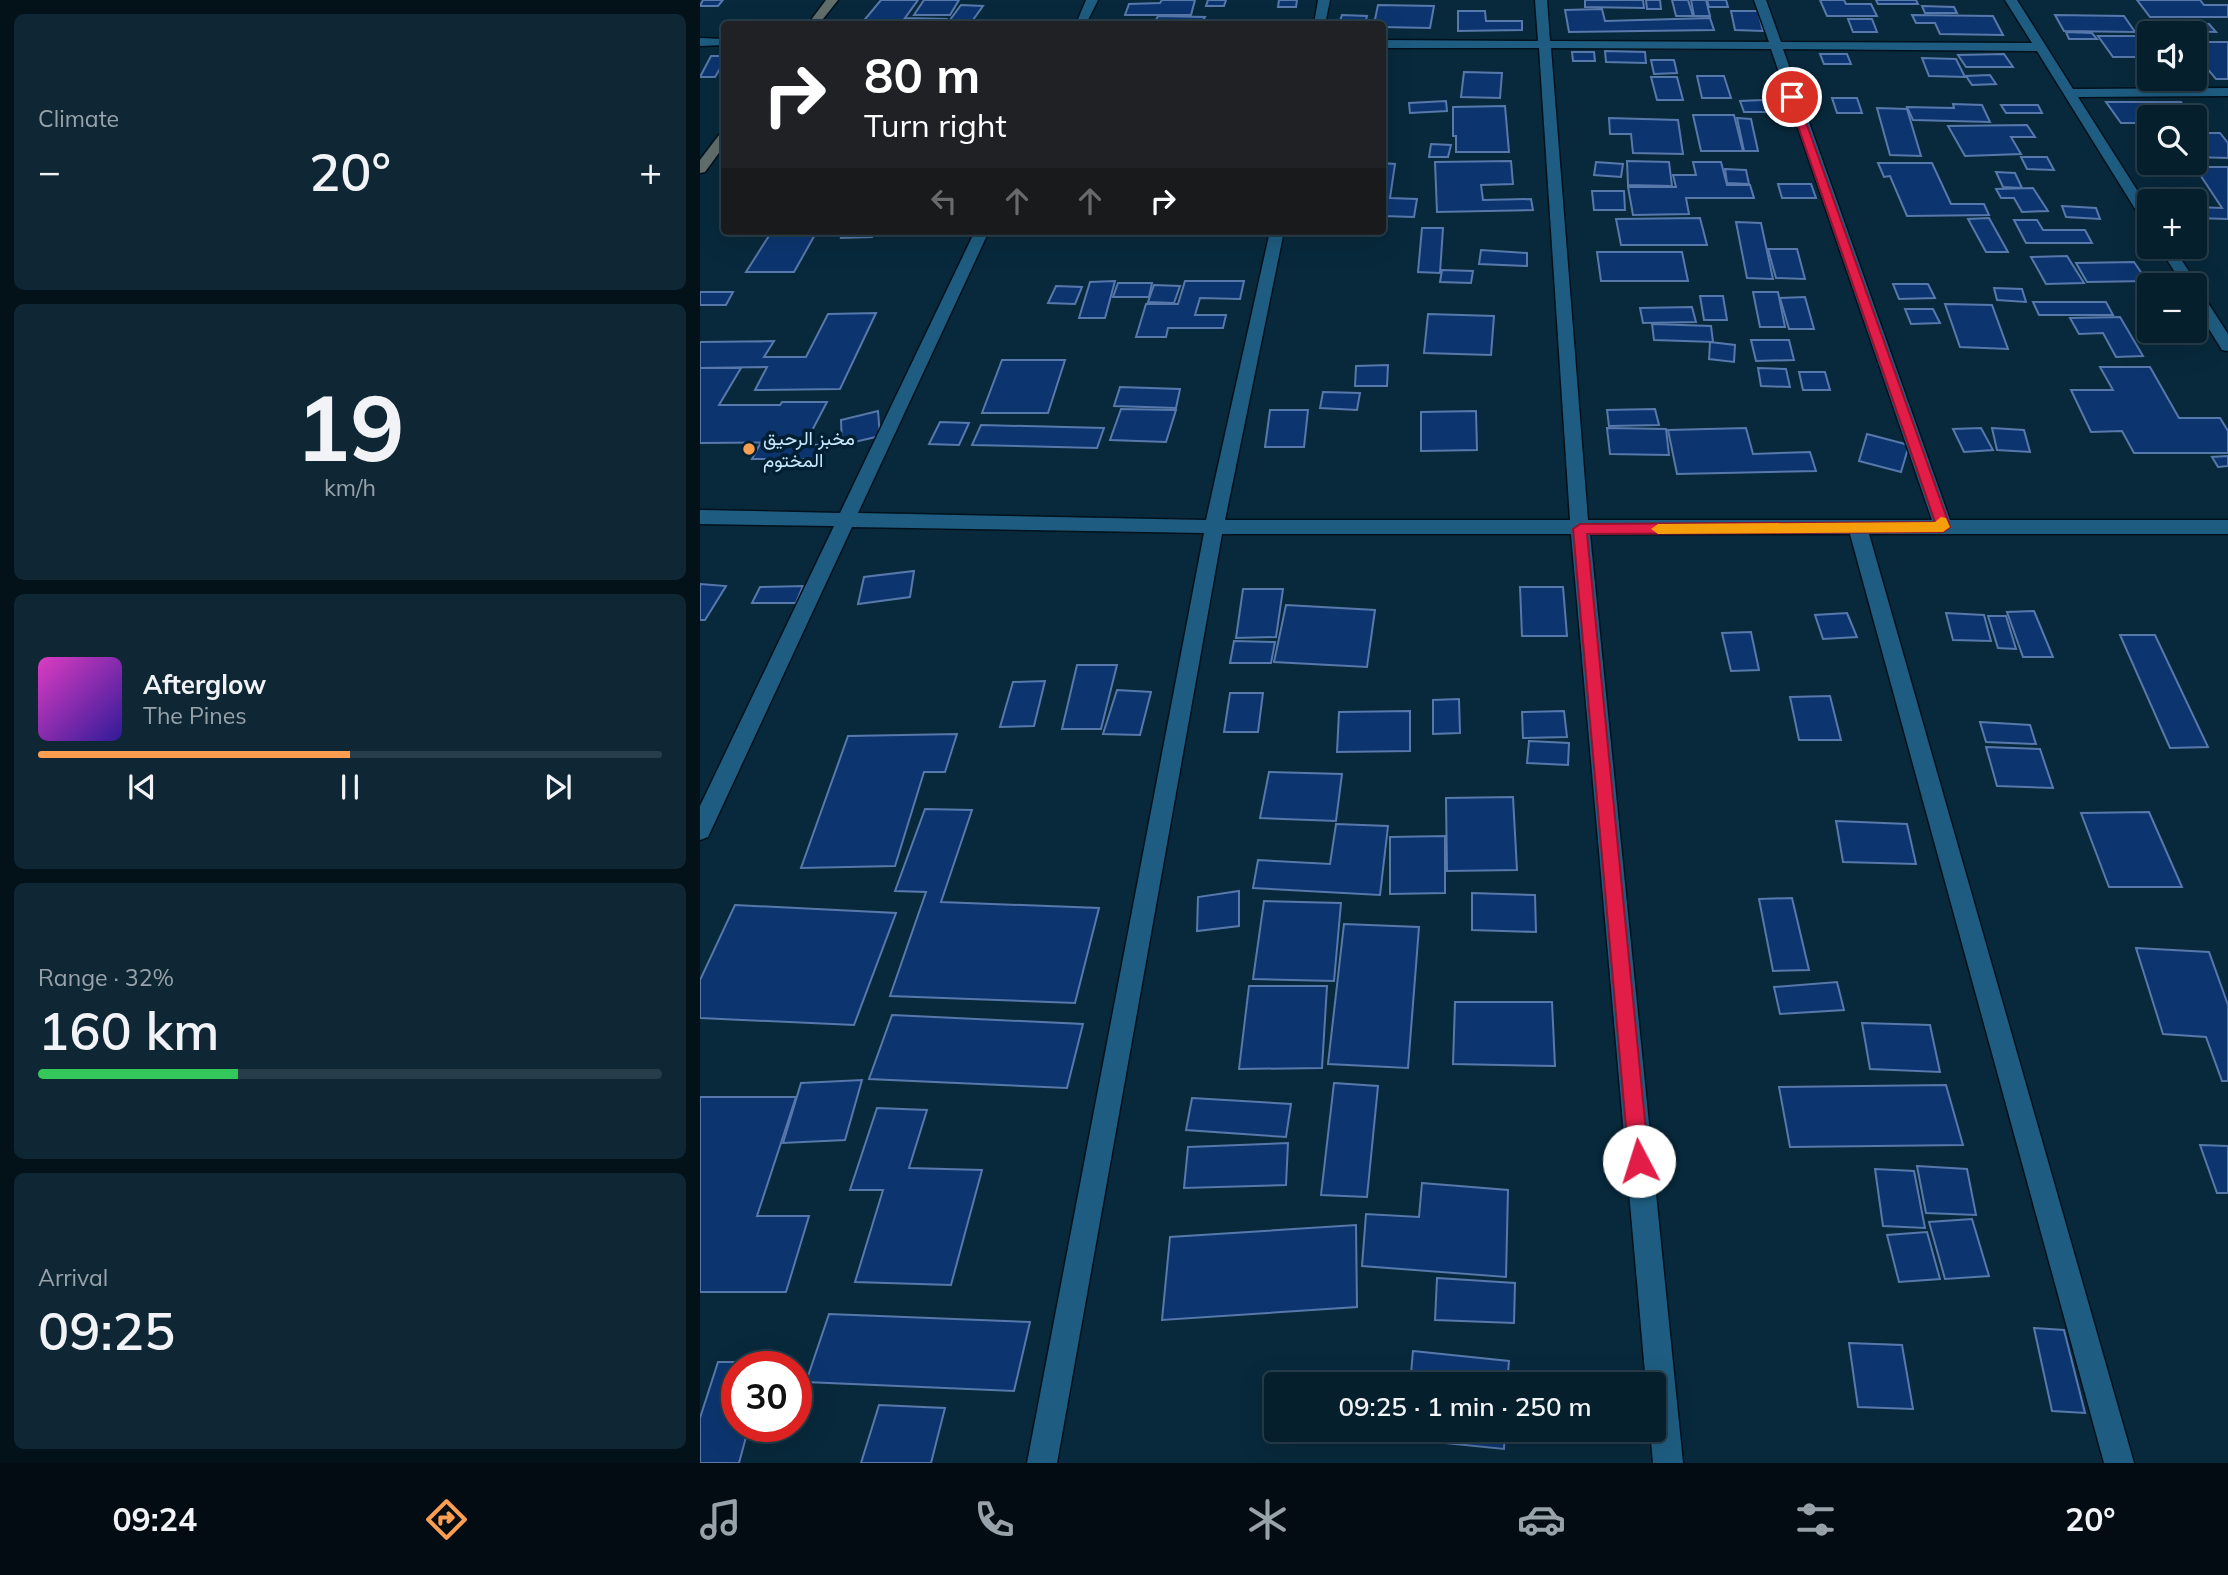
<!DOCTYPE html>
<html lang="en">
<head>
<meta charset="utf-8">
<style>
  body { margin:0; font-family:Mulish,Vazirmatn,sans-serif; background:#0f2735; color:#f1f3f6; height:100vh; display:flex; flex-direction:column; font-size:26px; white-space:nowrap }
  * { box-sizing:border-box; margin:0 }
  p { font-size:23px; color:#98a2aa }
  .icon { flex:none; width:38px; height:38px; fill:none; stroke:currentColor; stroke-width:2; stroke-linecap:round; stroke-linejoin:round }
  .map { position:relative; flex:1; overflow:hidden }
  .panel { display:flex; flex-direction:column; gap:14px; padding:14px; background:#031119; width:700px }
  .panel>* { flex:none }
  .top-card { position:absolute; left:21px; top:21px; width:665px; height:214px; border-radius:7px; box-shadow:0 7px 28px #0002,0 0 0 2px #273d49; background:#202124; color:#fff; overflow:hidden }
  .controls { position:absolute; left:1437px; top:21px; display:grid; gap:14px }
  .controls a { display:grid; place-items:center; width:70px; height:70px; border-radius:7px; background:#061f2d; box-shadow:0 7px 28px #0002,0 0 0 2px #273d49; font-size:35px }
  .speed { position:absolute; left:21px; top:1351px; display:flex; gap:14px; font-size:35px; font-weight:700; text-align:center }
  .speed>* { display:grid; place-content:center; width:91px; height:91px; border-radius:50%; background:#061f2d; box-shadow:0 7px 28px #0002,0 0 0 2px #273d49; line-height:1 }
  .speed .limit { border:10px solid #d22; background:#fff; color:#111 }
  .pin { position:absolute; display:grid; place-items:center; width:60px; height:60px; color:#fff; margin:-30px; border:4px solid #fff; border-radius:50%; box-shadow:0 2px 7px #0007 }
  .me { position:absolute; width:77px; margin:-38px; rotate:355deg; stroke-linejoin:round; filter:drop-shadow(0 0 5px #0008) }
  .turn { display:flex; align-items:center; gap:24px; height:147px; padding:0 28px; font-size:32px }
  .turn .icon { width:91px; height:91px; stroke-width:2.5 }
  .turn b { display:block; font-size:49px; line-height:60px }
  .lanes { display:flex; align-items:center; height:66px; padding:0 28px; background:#0003; justify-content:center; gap:35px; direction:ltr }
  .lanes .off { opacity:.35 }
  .big { font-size:52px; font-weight:600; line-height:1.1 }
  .panel .card { flex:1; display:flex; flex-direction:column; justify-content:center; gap:10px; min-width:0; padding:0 24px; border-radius:10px; background:#0f2735 }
  .panel .dial { align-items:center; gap:0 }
  .dial b { font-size:91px; line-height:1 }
  .song { display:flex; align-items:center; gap:21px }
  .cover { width:84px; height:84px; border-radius:10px; background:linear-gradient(135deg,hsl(310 70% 55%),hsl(250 70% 35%)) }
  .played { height:7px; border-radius:4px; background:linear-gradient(90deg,#fb9e50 50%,#273d49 50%) }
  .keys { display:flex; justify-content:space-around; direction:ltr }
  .heat { display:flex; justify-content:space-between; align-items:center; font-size:38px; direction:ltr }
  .charge { height:10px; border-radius:5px; background:linear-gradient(90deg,#34c759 32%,#273d49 0) }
  .trip { position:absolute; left:564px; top:1372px; width:402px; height:70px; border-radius:7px; background:#061f2d; box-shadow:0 7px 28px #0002,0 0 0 2px #273d49; font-weight:600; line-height:70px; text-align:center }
  .menu { display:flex; height:112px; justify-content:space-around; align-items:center; background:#020c12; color:#98a2aa }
  .menu .icon { width:49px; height:49px }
  .menu .on { color:#fb9e50 }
  .menu b { font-size:32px; color:#f1f3f6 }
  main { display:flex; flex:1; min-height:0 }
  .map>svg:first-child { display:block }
  .building { fill:#0c3570; stroke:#5778aa; stroke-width:2 }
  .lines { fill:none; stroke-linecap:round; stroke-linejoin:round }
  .street-casing { stroke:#01111c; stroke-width:3 }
  .secondary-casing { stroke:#01111c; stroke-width:3 }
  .street { fill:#1e5d81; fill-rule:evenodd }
  .secondary { fill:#606e6c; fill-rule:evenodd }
  .route { fill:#e11d48; stroke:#92132f; stroke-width:2 }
  .slow { fill:#f59e0b }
  .poi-dot { fill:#fb9e50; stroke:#001f32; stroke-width:2.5 }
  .labels { text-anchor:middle; stroke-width:7; stroke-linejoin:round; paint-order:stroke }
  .poi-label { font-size:19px; fill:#c8e6fb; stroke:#001f32; text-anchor:start }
</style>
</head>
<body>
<main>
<section class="panel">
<div class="card"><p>Climate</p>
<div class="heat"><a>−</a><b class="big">20°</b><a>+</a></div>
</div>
<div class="card dial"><b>19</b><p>km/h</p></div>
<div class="card">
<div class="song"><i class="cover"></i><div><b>Afterglow</b><p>The Pines</p></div></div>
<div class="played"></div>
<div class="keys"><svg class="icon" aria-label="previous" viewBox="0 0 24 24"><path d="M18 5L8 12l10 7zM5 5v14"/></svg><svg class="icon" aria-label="pause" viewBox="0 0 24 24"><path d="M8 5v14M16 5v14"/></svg><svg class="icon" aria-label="next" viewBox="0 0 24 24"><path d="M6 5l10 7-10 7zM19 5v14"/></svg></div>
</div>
<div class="card"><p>Range · 32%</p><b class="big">160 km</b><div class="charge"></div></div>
<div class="card"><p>Arrival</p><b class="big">09:25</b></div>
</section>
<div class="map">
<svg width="1528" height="1463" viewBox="0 0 1528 1463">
  <rect width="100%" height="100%" fill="#08293c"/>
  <g class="building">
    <polygon points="3,0 23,0 18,6 0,6"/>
    <polygon points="181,0 218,0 205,18 246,19 242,24 161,24"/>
    <polygon points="224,0 259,0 250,15 214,15"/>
    <polygon points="462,0 495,0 491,15 425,15 429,4 460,3"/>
    <polygon points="508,0 526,0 524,6 506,6"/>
    <polygon points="579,0 597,0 596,7 578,7"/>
    <polygon points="885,0 943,0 944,8 885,7"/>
    <polygon points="946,0 960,0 961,9 947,9"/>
    <polygon points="972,0 988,0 993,16 976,16"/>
    <polygon points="991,0 1006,0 1010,16 994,16"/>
    <polygon points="1007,0 1026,0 1028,7 1009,7"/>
    <polygon points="1120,0 1144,0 1146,4 1171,4 1177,16 1127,16"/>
    <polygon points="1176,0 1216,0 1218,4 1178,4"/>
    <polygon points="1437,0 1500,0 1504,5 1528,5 1528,17 1450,17"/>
    <polygon points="261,5 283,6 270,24 247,24"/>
    <polygon points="678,5 734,6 730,28 682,27 682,24 674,24"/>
    <polygon points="1222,6 1254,7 1257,13 1225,13"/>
    <polygon points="902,9 905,21 1010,18 1014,30 869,32 865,10"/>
    <polygon points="758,11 785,11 786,21 822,21 822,30 758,31"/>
    <polygon points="1031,11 1058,11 1063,31 1035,30"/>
    <polygon points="642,15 667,16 665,24 639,24"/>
    <polygon points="1212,15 1293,16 1303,35 1240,34 1235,23 1216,23"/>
    <polygon points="1355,15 1424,16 1435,32 1364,31"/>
    <polygon points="458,16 505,17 501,24 454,24"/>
    <polygon points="1148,19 1172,19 1177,32 1153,32"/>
    <polygon points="1474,23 1509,24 1516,32 1480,31"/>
    <polygon points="1366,32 1392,33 1397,39 1369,39"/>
    <polygon points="1398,36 1441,36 1449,46 1449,57 1413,57"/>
    <polygon points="1494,42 1528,42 1528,79 1516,79 1494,53"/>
    <polygon points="905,51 945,52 946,63 906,62"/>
    <polygon points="872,52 894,52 895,61 873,61"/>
    <polygon points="1120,54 1147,54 1151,64 1124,64"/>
    <polygon points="1304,54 1313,67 1266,67 1258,55"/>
    <polygon points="11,56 24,56 24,62 15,77 0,77"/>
    <polygon points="1222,58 1256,59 1265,77 1229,76"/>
    <polygon points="951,60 974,60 977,73 954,74"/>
    <polygon points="764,72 802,73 800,98 761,97"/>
    <polygon points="1290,75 1296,84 1272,85 1266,76"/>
    <polygon points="997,76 1024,76 1031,98 1002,98"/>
    <polygon points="951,77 977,77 983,100 957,100"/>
    <polygon points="1132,98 1157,98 1162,113 1137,113"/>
    <polygon points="1063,100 1068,112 1044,112 1040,101"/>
    <polygon points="746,101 747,111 710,113 709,103"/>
    <polygon points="1406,102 1481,102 1492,117 1449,117 1449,123 1421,123"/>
    <polygon points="1253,104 1282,105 1290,122 1213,120 1207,107 1254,108"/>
    <polygon points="1301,105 1338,105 1342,113 1306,113"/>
    <polygon points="805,106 809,152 756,152 756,136 753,136 753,107"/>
    <polygon points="1177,108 1207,109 1221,156 1190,155"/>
    <polygon points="993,115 1034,115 1043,151 1001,151"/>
    <polygon points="909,118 978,120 983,154 933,153 931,134 910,134"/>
    <polygon points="1037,118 1051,119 1058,151 1044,151"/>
    <polygon points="1327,125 1335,137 1311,137 1321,154 1265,156 1248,126"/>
    <polygon points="1494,133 1520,133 1528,143 1528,158 1494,157"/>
    <polygon points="731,144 751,145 748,157 729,157"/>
    <polygon points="1321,157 1347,157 1354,170 1327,169"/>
    <polygon points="811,161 813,184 781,185 783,200 831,199 833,210 737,212 735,162"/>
    <polygon points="927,161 969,162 972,186 928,185"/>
    <polygon points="896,162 923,164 921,177 894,175"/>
    <polygon points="993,162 1021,162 1027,185 1050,185 1054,198 986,198 989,214 933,215 928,187 976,187 973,175 996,175"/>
    <polygon points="682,163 695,164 690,198 717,199 714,217 682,216"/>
    <polygon points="1178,163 1232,163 1251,204 1284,204 1289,215 1207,216 1190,176 1184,177"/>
    <polygon points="1495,167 1528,167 1528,219 1494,218 1494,207 1522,208"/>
    <polygon points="1025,169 1046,170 1049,184 1027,183"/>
    <polygon points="1296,172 1315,173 1322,188 1303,187"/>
    <polygon points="1078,184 1111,184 1116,198 1082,198"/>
    <polygon points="1333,188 1348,211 1322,212 1314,198 1301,198 1296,189"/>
    <polygon points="892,191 924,191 925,210 894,210"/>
    <polygon points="1362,206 1396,208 1400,219 1366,217"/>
    <polygon points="1000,218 1007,245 921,245 916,219"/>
    <polygon points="1289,218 1308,252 1286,252 1268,219"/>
    <polygon points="1314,220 1337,220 1343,230 1385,230 1392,243 1326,243"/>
    <polygon points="1036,222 1061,223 1073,279 1047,278"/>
    <polygon points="722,228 743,228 740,273 718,272"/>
    <polygon points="72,231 117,231 94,272 46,272"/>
    <polygon points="144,231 174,231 172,237 141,238"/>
    <polygon points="1068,249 1097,249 1105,279 1076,278"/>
    <polygon points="781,250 827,253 827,266 779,264"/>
    <polygon points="897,252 982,252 988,281 901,281"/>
    <polygon points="1367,256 1384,283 1346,284 1331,257"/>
    <polygon points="1434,262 1447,281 1387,282 1376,263"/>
    <polygon points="742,270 773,271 771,283 740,282"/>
    <polygon points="415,281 405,318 379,318 390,282"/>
    <polygon points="485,281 544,281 540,299 500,298 495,315 526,315 523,328 468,328 466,337 436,337 446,304 478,304"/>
    <polygon points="418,283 452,283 449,297 413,297"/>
    <polygon points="1193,284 1228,284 1235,298 1199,299"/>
    <polygon points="454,285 480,286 474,303 448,302"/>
    <polygon points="356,286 382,287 375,304 348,303"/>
    <polygon points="1294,288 1322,289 1326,302 1297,300"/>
    <polygon points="0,292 33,292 26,305 0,305"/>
    <polygon points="1053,292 1078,292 1085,327 1060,327"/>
    <polygon points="1000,296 1023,296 1027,320 1004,320"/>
    <polygon points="1105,297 1114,329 1089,329 1080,298"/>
    <polygon points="1333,302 1406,302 1413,315 1339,315"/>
    <polygon points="1245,304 1292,305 1308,349 1260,347"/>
    <polygon points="992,307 996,322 943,323 940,308"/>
    <polygon points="1205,309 1233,309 1240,323 1211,324"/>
    <polygon points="176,313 140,389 55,390 67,367 0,368 0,342 74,341 64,357 106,357 128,314"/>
    <polygon points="728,314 794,316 791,355 724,353"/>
    <polygon points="1420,317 1443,356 1416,357 1403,333 1379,334 1370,318"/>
    <polygon points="952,324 1011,326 1013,342 954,340"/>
    <polygon points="1051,340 1089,340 1094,360 1056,361"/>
    <polygon points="1010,342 1035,345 1034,362 1009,359"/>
    <polygon points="302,360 365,360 348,413 282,413"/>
    <polygon points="688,365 687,386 655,386 656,366"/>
    <polygon points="1400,367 1450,367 1479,418 1520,418 1528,431 1528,453 1434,453 1422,431 1391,432 1371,390 1413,390"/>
    <polygon points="0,368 41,368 19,405 80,405 82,402 127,402 106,442 0,443"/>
    <polygon points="1058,368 1086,369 1090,387 1061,386"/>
    <polygon points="1099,372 1125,372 1130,390 1103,390"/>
    <polygon points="420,387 480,389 476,408 414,406"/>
    <polygon points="623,392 660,393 657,410 620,408"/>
    <polygon points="421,409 476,410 466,442 410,440"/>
    <polygon points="955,409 959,425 909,426 907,410"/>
    <polygon points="570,410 608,410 604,447 565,447"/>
    <polygon points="178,411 180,436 142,445 141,420"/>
    <polygon points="776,411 777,450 721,451 721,412"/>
    <polygon points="240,422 269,423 259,445 229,444"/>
    <polygon points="281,425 404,428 397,448 272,445"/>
    <polygon points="907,428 966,429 969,455 910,454"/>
    <polygon points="1046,428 1053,454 1110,452 1116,471 977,474 968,430"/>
    <polygon points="1281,428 1293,450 1264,452 1253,429"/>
    <polygon points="1292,428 1324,430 1330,452 1297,450"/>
    <polygon points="1167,434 1209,445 1201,472 1159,461"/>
    <polygon points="60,444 128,445 121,459 52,459"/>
    <polygon points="1528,456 1528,466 1518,467 1512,457"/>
    <polygon points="214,571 210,597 158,604 164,577"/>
    <polygon points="0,584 26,586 5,620 0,620"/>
    <polygon points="103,586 96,603 52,603 60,587"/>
    <polygon points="820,587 863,587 867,636 822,636"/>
    <polygon points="543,589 583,589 576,637 536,638"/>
    <polygon points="586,605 675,610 667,667 574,662"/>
    <polygon points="1334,611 1353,657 1323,657 1307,612"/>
    <polygon points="1147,613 1157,637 1123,639 1115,615"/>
    <polygon points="1246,613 1284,615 1291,641 1253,640"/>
    <polygon points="1288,616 1306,616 1316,649 1298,648"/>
    <polygon points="1051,632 1059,670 1031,671 1022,633"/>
    <polygon points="1420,635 1455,635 1508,747 1470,748"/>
    <polygon points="534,641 575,642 571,663 530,663"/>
    <polygon points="377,665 417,665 401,729 362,729"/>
    <polygon points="345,681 334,726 300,727 313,682"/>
    <polygon points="417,690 451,692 440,735 403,734"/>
    <polygon points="530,693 563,693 558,732 524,732"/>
    <polygon points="1130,696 1141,740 1099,740 1090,697"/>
    <polygon points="759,699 760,733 733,734 733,700"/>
    <polygon points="710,711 710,751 637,752 639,712"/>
    <polygon points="864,711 867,737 823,738 822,712"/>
    <polygon points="1280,722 1330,725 1336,744 1286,742"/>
    <polygon points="257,734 245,772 224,772 195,866 101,868 148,736"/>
    <polygon points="829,741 869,743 868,765 827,763"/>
    <polygon points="1286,747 1340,749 1353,788 1297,786"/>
    <polygon points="569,772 642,774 636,821 560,818"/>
    <polygon points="813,797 817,870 747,871 746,798"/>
    <polygon points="225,809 272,810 241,902 399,908 375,1003 190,996 226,892 195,891"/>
    <polygon points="1449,812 1482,887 1409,887 1381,813"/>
    <polygon points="1136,821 1207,824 1216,864 1143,862"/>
    <polygon points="636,824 688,826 680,895 553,888 558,860 630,864"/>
    <polygon points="745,836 745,893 690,894 690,837"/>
    <polygon points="539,891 539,926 497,931 498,897"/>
    <polygon points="772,893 835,895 836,932 772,930"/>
    <polygon points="1092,898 1109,970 1073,971 1059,899"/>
    <polygon points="564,901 641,903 634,981 553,979"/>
    <polygon points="35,905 196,913 154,1025 0,1018 0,980"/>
    <polygon points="644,924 719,927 708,1068 628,1064"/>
    <polygon points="1436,948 1509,952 1528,1005 1528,1081 1522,1081 1506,1037 1463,1034"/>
    <polygon points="1137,982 1144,1010 1080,1014 1074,987"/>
    <polygon points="549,986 627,986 622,1068 539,1069"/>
    <polygon points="755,1002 852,1002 855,1066 753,1064"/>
    <polygon points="192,1015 383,1024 367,1088 169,1079"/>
    <polygon points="1162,1023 1230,1025 1240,1072 1170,1069"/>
    <polygon points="162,1080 145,1140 83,1143 101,1083"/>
    <polygon points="634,1083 678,1086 667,1197 621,1195"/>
    <polygon points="1246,1085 1263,1145 1090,1147 1079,1087"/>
    <polygon points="0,1097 96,1097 57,1216 109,1216 86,1292 0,1292"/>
    <polygon points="492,1098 591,1104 586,1137 486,1130"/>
    <polygon points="177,1108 227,1110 209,1168 282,1170 251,1285 155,1282 183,1190 150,1190"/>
    <polygon points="588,1143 586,1185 484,1188 488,1147"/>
    <polygon points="1500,1145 1528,1146 1528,1193 1517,1193"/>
    <polygon points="1217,1166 1267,1169 1276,1215 1226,1213"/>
    <polygon points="1175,1169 1214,1171 1225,1228 1183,1226"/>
    <polygon points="722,1183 808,1190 806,1277 662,1266 666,1214 719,1217"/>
    <polygon points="1272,1219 1289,1276 1245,1279 1229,1222"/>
    <polygon points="656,1225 657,1307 462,1320 470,1237"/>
    <polygon points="1227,1232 1240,1279 1199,1282 1187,1235"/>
    <polygon points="737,1278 815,1283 814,1323 735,1320"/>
    <polygon points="129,1314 330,1322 314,1391 106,1382"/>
    <polygon points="1334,1328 1364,1330 1385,1413 1352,1411"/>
    <polygon points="1149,1343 1202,1345 1213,1409 1158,1407"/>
    <polygon points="713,1351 809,1361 807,1384 710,1384"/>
    <polygon points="18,1362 68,1362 67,1367 37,1367 37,1426 49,1426 39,1463 0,1463 0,1418"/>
    <polygon points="179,1405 245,1408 231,1463 161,1463"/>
    <polygon points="707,1430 805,1430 804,1449 706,1439"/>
  </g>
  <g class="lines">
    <defs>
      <g id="street">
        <polygon points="386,0 398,0 386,24 376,24"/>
        <polygon points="618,0 630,0 625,24 614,24"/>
        <path d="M835 0H847L850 41 1069 42 1054 0H1066L1081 42 1332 43 1305 0H1317L1373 89 1528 88V96L1378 97 1449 209V224L1442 220 1337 51 1083 49 1250 520H1528V534H1169L1434 1463H1404L1150 534H890L983 1463H953L950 1430H954V1384H946L871 534H522L357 1463H327L504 533 152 527 8 837 0 840V806L134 526 0 524V510L140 513 275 231H289L158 513 506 520 570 231H584L525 520H870L839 48H682V40L838 41ZM851 48 1071 49 1232 520H888Z"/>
        <polygon points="0,38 24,39 24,45 0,46"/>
        <polygon points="1459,247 1473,247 1498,285 1496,288 1499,289 1528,334 1528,351 1522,350 1494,305 1494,285 1483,285"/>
      </g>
      <g id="secondary">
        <polygon points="126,0 138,0 119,24 108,24"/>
        <polygon points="24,134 24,146 5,172 0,173 0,160 19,135"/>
      </g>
    </defs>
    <use href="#street" class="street-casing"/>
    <use href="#secondary" class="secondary-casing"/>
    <use href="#street" class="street"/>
    <use href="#secondary" class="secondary"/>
  </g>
  <polygon class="route" points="1092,94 1097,97 1250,527 1243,532 887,534 949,1161 946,1168 939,1171 932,1168 929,1161 873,529 880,524 1235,522 1088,97"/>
  <polygon class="slow" points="1241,517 1246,518 1250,527 1243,532 958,534 951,529 958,524 1235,522"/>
  <circle class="poi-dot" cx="49" cy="449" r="7"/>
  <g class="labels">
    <g class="poi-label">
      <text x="63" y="445">مخبز الرحيق<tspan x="63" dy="22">المختوم</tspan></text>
    </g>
  </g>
</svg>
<div class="controls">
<a><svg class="icon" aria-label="sound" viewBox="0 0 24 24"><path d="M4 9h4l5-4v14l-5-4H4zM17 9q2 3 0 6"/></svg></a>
<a><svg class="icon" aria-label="search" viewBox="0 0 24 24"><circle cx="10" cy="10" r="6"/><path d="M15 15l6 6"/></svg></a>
<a>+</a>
<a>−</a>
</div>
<div class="speed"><div class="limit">30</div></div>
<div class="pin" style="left:1092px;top:97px;background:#d93025"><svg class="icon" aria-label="arrive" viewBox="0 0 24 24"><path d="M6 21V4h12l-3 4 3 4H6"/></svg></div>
<svg class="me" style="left:939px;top:1161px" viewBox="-20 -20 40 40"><circle r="19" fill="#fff"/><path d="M0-13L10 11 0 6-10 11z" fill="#e11d48"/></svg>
<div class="trip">09:25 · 1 min · 250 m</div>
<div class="top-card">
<div class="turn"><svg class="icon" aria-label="right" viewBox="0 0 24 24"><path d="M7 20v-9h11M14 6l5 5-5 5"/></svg><div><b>80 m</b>Turn right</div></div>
<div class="lanes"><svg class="icon off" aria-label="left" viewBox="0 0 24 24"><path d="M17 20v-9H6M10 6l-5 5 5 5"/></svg><svg class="icon off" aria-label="ahead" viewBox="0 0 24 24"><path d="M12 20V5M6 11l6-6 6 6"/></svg><svg class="icon off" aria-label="ahead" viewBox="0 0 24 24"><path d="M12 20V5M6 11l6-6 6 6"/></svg><svg class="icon" aria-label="right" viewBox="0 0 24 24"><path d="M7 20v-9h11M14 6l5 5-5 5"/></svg></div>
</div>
</div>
</main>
<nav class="menu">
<b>09:24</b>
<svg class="icon on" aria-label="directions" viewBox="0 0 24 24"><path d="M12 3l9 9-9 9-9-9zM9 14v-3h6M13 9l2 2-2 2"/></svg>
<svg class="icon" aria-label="music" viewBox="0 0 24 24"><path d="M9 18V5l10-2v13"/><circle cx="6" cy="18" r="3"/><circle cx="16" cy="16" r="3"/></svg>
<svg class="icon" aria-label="phone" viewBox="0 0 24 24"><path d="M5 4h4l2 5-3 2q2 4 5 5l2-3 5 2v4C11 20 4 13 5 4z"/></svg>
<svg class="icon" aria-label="climate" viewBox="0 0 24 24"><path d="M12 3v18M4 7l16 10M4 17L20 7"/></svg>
<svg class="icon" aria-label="car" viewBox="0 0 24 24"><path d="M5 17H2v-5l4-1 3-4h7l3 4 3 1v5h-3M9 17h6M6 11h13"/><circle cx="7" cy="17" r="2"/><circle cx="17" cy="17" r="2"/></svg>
<svg class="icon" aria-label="filters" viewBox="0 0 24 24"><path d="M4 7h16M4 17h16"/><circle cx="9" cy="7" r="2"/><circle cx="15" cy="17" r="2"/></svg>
<b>20°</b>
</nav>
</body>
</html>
